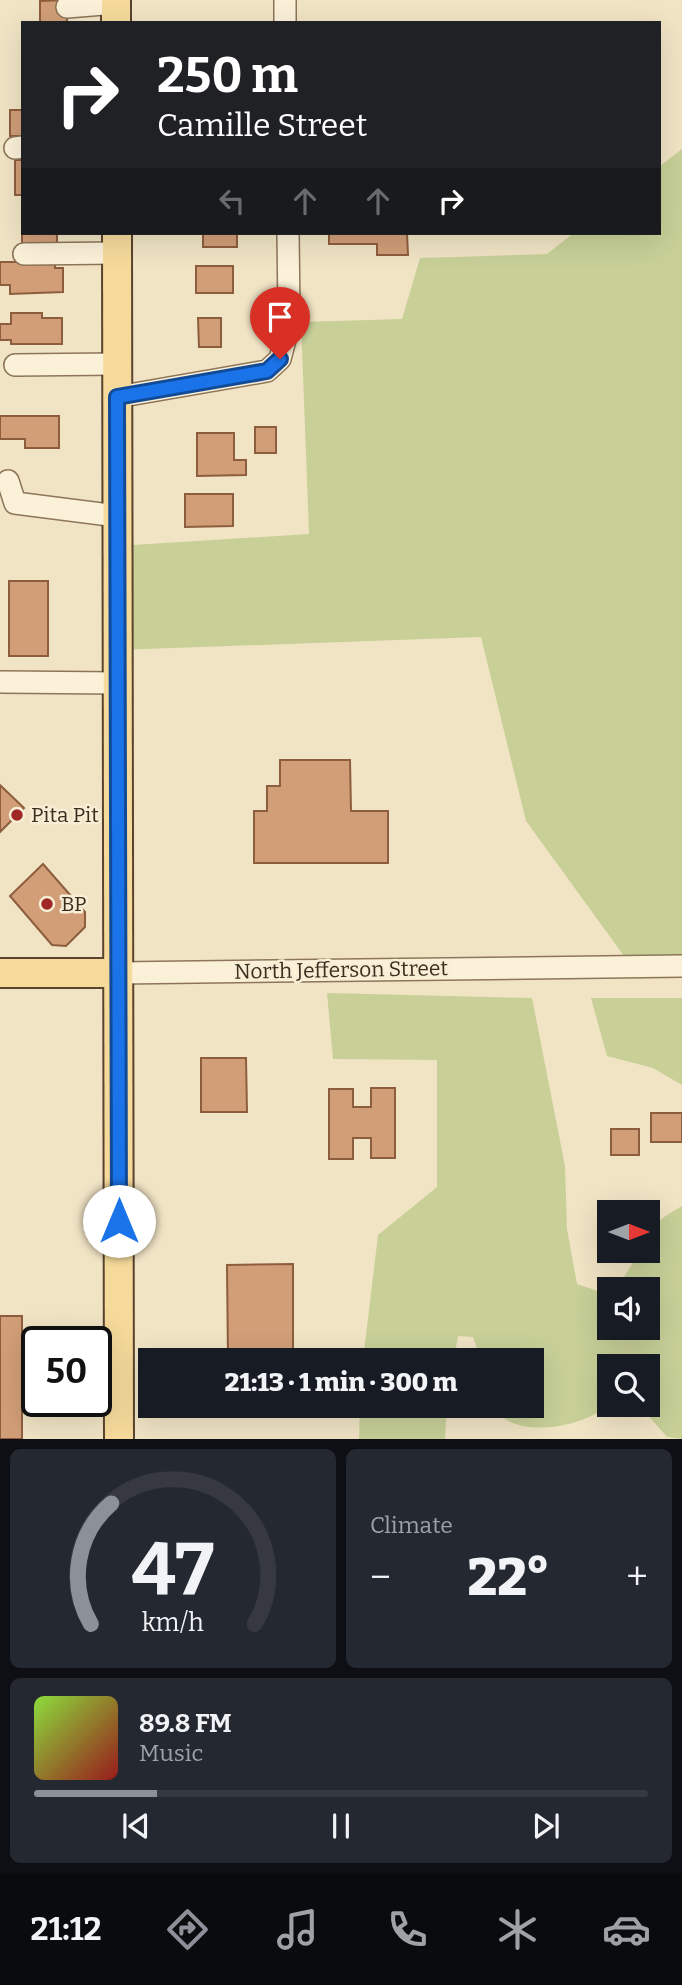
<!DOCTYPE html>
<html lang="en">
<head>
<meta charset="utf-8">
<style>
  body { margin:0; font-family:Bitter,serif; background:#242831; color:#f1f3f6; height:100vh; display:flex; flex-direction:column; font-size:26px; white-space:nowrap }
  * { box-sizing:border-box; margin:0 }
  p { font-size:23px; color:#9ea1a6 }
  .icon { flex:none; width:38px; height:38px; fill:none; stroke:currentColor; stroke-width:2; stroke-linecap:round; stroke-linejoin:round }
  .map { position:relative; height:1439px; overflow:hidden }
  .details { display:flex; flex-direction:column; gap:10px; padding:10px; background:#0d0f14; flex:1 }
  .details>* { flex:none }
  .hud { position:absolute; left:21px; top:21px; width:640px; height:214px; border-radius:0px; box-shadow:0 7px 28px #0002; background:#202124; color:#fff; overflow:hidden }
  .needle { width:46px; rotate:90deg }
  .buttons { position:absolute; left:597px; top:1200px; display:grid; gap:14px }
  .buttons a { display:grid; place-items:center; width:63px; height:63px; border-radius:0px; background:#171b24; box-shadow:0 7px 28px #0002; font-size:35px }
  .speed { position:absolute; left:21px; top:1326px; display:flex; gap:14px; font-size:35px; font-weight:700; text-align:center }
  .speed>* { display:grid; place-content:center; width:91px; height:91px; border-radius:50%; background:#171b24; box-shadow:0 7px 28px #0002; line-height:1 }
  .speed .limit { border:4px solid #111; border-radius:10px; background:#fff; color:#111 }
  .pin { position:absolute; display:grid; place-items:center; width:60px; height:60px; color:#fff; margin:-72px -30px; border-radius:50% 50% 50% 0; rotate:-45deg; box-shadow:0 0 7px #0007 }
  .pin .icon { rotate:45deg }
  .me { position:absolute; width:77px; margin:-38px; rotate:0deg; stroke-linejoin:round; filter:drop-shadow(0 0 5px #0008) }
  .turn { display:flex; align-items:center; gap:24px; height:147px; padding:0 21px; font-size:32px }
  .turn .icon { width:91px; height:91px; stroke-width:2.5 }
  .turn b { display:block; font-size:49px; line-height:60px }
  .lanes { display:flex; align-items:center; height:66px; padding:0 21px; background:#0003; justify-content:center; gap:35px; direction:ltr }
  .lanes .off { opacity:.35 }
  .big { font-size:52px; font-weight:800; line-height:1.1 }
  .details .tile { flex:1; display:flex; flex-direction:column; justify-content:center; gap:10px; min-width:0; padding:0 24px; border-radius:10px; background:#242831 }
  .details .dial { align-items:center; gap:0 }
  .dial svg { height:182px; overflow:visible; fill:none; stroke:#363941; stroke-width:7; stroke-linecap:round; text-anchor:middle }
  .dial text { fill:#f1f3f6; stroke:none }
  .song { display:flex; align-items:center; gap:21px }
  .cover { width:84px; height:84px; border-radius:10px; background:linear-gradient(135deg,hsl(90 70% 55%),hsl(0 70% 35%)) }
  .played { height:7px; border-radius:4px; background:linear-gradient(90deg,#8c9099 20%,#363941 20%) }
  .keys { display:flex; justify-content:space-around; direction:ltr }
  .heat { display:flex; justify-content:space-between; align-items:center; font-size:38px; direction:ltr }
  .details .tiles { flex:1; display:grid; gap:10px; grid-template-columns:1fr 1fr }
  .tile:last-child { grid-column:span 2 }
  .trip { position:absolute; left:138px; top:1348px; width:406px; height:70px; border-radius:0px; background:#171b24; box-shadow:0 7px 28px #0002; font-weight:800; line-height:70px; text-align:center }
  .dock { display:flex; height:112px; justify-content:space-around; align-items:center; background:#090b0e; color:#9ea1a6 }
  .dock .icon { width:49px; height:49px }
  .dock .current { color:#8c9099 }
  .dock b { font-size:32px; color:#f1f3f6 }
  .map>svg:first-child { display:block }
  .green { fill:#c8d098 }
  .building { fill:#d19e78; stroke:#8d5e3e; stroke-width:2 }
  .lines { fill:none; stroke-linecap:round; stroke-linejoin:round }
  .minor-casing { stroke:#8d7559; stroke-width:24 }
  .major-casing { stroke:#5a432e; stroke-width:32 }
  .minor { stroke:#fbf1d9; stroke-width:21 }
  .major { stroke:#f5da9b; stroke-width:28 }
  .route-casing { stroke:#114b97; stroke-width:18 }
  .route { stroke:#1a73e8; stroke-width:12 }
  .poi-dot { fill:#9f2726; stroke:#f7eed5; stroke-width:2.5 }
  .labels { text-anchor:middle; stroke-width:5; stroke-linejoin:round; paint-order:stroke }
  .poi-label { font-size:21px; fill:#3c2d1e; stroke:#f7eed5; text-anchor:start }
  .street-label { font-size:21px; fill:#3c2d1e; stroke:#f7eed5 }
</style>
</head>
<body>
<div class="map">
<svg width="682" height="1439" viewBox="0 0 682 1439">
  <rect width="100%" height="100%" fill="#f1e4c5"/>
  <g class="green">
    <polygon points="682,149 682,966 632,967 526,821 481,637 118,650 117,546 309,534 301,322 402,319 420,258 547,254 574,233 660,233 660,166"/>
    <path d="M327 993 532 998 565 1166 567 1229 577 1284 609 1295V1328H648V1290H616L640 1251H648C648 1225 661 1218 682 1206V1439L667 1437 639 1405H648V1367H609V1405C577 1431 508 1439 493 1405H532V1360H481L473 1337 458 1336 454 1360H363L378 1235 437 1187V1060L333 1059Z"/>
    <polygon points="591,998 682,998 682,1085 653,1068 607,1056"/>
    <polygon points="360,1405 447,1405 445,1439 359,1439"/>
  </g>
  <g class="building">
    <polygon points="67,0 67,23 40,23 40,1"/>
    <rect x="10" y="110" width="13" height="26"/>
    <rect x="15" y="160" width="8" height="35"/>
    <polygon points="22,213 23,233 57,233 57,244 22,244"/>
    <rect x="203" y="233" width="34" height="14"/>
    <polygon points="329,233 407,233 408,255 377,255 377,244 329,244"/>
    <polygon points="0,262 55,262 55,268 63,268 63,292 10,294 10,285 0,285"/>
    <rect x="196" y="266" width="37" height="27"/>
    <polygon points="11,313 42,313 42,318 62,318 62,344 11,344 11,340 0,340 0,324 11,324"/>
    <polygon points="198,318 221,318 221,347 199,347"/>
    <polygon points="0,416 59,416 59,448 25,448 25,439 0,439"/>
    <rect x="255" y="427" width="21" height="26"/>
    <polygon points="197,433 234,433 234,460 246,460 246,475 197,476"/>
    <polygon points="185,494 233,494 233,526 185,527"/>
    <rect x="9" y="581" width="39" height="75"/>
    <polygon points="280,760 350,760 351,811 388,811 388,863 254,863 254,811 267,811 267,786 280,786"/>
    <polygon points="0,785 24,808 0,832"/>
    <polygon points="43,864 85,912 85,927 66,946 52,945 10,896"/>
    <polygon points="201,1058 246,1058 247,1112 201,1112"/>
    <polygon points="371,1088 395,1088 395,1158 371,1158 371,1138 353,1138 353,1159 329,1159 329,1089 353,1089 353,1107 371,1107"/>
    <rect x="651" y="1113" width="31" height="29"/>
    <rect x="611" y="1129" width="28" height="26"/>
    <polygon points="293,1264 293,1360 228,1360 227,1265"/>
    <rect x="0" y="1316" width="22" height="123"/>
  </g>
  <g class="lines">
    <defs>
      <g id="minor">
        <polyline points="285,0 285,23"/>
        <polyline points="67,7 116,3"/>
        <polyline points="15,148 23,147"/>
        <polyline points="24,254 117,253"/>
        <polyline points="15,365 117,364"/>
        <polyline points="117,397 267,371 280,359 285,340 289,313 288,233"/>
        <polyline points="8,481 15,503 117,516"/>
        <polyline points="2,682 118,683"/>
        <polyline points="118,973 682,966"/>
      </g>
      <g id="major">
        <polyline points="116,0 116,23"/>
        <polyline points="117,233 119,1439"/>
        <polyline points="0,973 118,973"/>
      </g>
    </defs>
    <use href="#minor" class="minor-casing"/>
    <use href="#major" class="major-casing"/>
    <use href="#minor" class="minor"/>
    <use href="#major" class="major"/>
  </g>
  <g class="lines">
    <defs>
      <polyline id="route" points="119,1221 117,397 267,371 280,359"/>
    </defs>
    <use href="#route" class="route-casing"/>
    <use href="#route" class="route"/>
  </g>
  <g class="poi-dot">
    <circle cx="17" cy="815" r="7"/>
    <circle cx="47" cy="904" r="7"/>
  </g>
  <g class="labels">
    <g class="poi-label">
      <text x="31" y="822">Pita Pit</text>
      <text x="61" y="911">BP</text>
    </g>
    <g class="street-label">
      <text transform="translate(341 970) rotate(-1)" y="7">North Jefferson Street</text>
    </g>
  </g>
</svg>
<div class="buttons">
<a><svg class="needle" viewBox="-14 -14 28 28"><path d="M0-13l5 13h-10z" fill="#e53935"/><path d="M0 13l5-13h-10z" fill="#9ea1a6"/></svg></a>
<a><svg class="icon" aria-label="sound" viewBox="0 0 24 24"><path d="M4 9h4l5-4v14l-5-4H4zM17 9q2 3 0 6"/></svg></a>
<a><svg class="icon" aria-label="search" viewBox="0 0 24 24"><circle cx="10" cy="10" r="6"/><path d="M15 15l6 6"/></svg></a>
</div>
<div class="speed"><div class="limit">50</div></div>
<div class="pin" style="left:280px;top:359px;background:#d93025"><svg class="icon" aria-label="arrive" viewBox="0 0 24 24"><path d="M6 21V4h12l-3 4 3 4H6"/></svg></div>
<svg class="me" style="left:119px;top:1221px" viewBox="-20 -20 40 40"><circle r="19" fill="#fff"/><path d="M0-13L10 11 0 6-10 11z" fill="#1a73e8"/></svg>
<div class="trip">21:13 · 1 min · 300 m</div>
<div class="hud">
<div class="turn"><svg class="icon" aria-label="right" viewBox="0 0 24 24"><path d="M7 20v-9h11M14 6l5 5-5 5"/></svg><div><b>250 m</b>Camille Street</div></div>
<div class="lanes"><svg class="icon off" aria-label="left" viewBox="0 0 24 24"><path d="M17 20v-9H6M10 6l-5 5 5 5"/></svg><svg class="icon off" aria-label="ahead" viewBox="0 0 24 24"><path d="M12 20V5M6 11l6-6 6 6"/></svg><svg class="icon off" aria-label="ahead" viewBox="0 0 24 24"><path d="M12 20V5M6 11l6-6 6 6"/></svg><svg class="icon" aria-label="right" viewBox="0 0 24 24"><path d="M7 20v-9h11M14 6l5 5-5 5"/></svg></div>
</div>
</div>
<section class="details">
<div class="tiles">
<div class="tile dial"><svg viewBox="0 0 100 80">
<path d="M14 69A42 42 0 1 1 86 69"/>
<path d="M14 69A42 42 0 0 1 23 16" stroke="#8c9099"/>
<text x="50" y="56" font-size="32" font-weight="700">47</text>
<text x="50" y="72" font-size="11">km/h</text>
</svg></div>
<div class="tile"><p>Climate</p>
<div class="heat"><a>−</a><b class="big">22°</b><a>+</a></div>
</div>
<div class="tile">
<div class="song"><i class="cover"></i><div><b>89.8 FM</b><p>Music</p></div></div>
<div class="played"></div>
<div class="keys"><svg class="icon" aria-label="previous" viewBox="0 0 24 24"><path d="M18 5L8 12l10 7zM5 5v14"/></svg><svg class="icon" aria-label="pause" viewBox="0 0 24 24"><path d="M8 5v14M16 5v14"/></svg><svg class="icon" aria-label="next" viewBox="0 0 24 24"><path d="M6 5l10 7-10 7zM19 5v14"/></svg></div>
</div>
</div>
</section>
<nav class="dock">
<b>21:12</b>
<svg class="icon current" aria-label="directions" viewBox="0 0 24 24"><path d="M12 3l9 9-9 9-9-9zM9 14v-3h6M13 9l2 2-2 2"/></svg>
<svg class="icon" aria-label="music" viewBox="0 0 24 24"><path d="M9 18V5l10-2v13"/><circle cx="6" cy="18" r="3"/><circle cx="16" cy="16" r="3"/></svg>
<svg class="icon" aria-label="phone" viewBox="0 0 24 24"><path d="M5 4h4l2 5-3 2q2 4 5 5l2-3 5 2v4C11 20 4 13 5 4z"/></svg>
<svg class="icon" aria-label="climate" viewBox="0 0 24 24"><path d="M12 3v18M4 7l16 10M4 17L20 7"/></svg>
<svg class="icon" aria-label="car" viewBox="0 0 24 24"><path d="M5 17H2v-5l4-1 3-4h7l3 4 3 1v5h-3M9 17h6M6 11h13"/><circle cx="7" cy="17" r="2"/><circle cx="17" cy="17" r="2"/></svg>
</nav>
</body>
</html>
